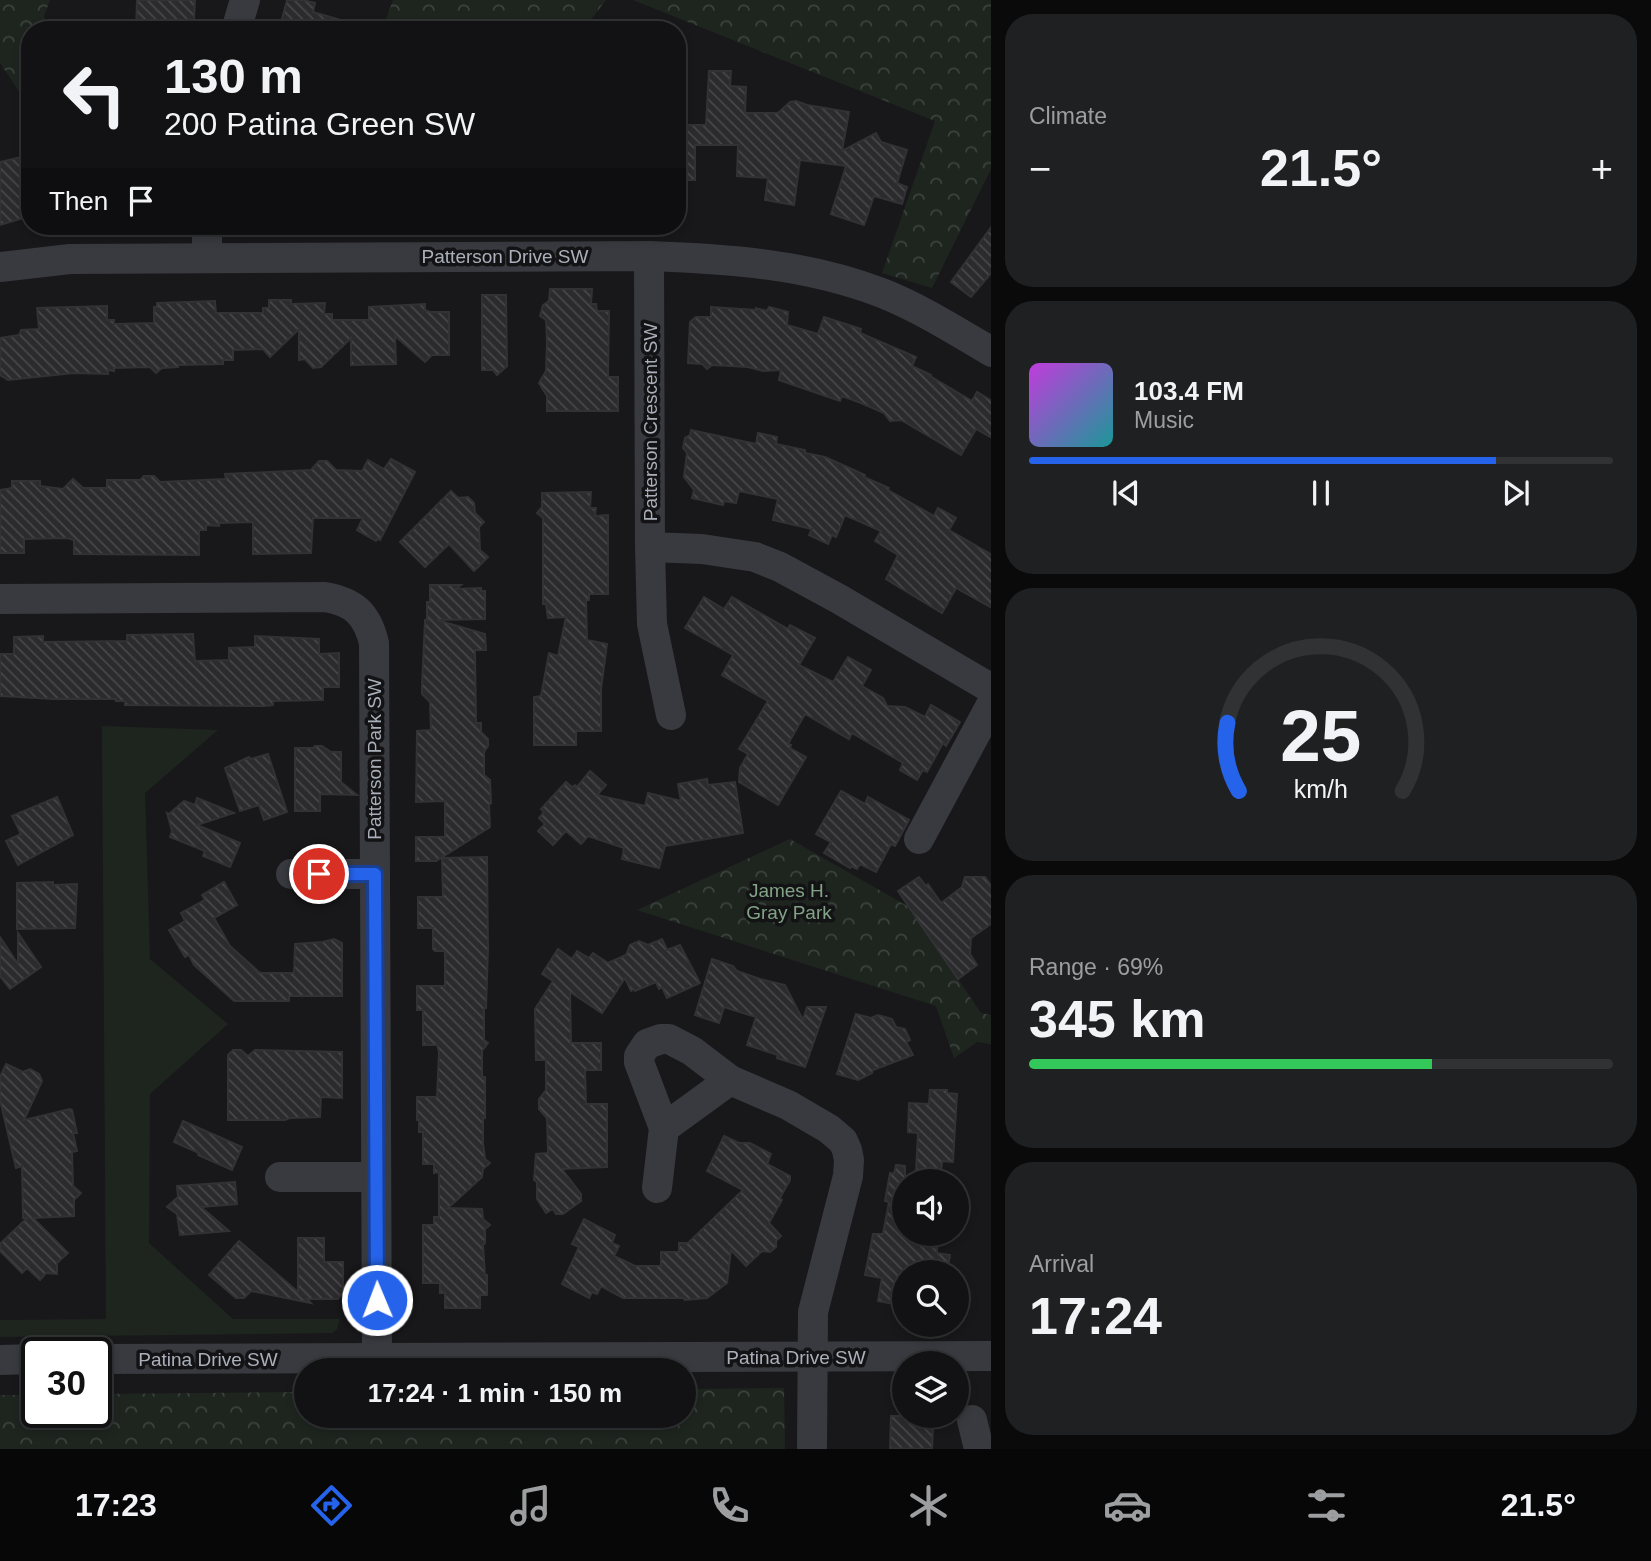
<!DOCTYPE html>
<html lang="en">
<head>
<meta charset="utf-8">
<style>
  body { margin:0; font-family:Helvetica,sans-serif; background:#1f2022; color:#f1f3f6; height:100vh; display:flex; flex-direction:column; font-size:26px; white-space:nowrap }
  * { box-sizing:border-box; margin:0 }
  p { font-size:23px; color:#9c9ea0 }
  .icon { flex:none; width:38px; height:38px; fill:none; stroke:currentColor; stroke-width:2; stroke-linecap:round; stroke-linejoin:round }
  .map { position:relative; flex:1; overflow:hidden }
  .details { display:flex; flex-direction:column; gap:14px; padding:14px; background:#0a0a0b; width:660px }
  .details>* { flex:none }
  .top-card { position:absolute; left:21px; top:21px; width:665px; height:214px; border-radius:28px; box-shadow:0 4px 10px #0003,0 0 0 2px #313234; background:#121214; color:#f1f3f6; overflow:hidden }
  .tools { position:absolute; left:892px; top:1169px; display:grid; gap:14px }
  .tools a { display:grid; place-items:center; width:77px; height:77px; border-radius:50%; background:#121214; box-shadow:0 4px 10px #0003,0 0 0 2px #313234; font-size:35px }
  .speed { position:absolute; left:21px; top:1337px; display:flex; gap:14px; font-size:35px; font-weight:700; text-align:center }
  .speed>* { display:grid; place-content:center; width:91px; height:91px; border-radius:50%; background:#121214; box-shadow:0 4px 10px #0003,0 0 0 2px #313234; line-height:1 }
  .speed .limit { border:4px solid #111; border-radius:10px; background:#fff; color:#111 }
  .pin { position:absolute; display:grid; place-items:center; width:60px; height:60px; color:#fff; margin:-30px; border:4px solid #fff; border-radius:50%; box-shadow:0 2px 7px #0007 }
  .me { position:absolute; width:77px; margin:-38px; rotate:359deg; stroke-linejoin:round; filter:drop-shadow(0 0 5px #0008) }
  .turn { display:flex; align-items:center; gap:24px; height:147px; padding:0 28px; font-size:32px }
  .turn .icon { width:91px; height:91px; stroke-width:2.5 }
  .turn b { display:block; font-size:49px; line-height:60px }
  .then { display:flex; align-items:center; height:66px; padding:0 28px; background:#0003; gap:14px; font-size:26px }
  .big { font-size:52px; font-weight:700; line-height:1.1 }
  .details .card { flex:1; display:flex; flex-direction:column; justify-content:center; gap:10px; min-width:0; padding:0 24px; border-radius:28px; background:#1f2022 }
  .details .dial { align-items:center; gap:0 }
  .dial svg { height:182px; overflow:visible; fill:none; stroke:#313234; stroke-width:7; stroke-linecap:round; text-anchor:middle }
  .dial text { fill:#f1f3f6; stroke:none }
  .song { display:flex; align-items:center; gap:21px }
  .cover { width:84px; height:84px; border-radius:10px; background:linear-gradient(135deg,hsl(290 70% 55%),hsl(180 70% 35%)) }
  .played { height:7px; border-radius:4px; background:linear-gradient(90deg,#2563eb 80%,#313234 80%) }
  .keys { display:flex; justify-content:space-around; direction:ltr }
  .heat { display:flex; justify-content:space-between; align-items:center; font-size:38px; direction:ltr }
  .charge { height:10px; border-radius:5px; background:linear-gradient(90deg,#34c759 69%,#313234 0) }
  .trip { position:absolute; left:294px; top:1358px; width:402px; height:70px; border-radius:35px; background:#121214; box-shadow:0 4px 10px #0003,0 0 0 2px #313234; font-weight:700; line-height:70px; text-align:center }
  .tab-bar { display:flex; height:112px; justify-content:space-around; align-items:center; background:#070708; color:#9c9ea0 }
  .tab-bar .icon { width:49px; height:49px }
  .tab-bar .current { color:#2563eb }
  .tab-bar b { font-size:32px; color:#f1f3f6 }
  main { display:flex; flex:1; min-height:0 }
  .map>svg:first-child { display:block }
  .green { fill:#1e251f }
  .park { fill:url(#park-crowns) }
  .building { fill:url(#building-back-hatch); stroke:#323236; stroke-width:2 }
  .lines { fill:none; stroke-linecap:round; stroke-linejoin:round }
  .minor { stroke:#393a3f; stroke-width:30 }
  .route-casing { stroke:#184099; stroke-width:18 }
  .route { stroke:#2563eb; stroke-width:12 }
  .labels { text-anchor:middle; stroke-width:7; stroke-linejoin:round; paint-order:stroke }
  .street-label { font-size:19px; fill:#aaafb9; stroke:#131315 }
  .park-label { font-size:19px; fill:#82a385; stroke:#131315 }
</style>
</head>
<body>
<main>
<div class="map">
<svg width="992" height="1449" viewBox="0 0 992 1449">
  <defs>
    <pattern id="park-crowns" width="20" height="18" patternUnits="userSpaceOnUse" patternTransform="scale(1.75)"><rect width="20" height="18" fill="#1e251f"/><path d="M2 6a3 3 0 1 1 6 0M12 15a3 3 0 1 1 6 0" fill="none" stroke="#3c423d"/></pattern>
    <pattern id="building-back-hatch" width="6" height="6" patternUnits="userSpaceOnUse" patternTransform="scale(1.75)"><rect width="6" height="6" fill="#2b2b2e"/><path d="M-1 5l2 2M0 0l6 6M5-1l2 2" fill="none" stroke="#47474a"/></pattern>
  </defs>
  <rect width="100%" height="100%" fill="#18181a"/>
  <polygon class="green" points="102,726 218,730 145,793 150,959 228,1024 150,1094 149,1243 233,1319 340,1319 337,1329 332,1333 0,1337 0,1320 106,1319"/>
  <g class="park">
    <polygon points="0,0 50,0 44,16 48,30 30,30 30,108 0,63"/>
    <polygon points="393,0 606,0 583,30 382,30"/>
    <polygon points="633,0 991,0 991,169 932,288 882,273 935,121"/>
    <polygon points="790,839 909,907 981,1013 991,1015 991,1044 977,1042 954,1058 936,1006 637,910"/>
    <polygon points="784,1388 785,1449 0,1449 0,1395 37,1395 37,1412 96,1412 96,1394 306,1392 306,1416 684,1416 684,1389"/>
  </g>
  <g class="building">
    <polygon points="137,0 195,0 194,20 188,19 187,30 136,30"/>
    <polygon points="287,0 303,0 315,3 313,12 358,25 357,30 279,30"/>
    <polygon points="709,71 731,71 730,86 746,87 745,113 778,113 790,102 796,101 807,105 849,112 842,151 876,133 881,142 907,150 897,183 907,187 902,204 874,196 864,225 831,214 846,166 800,160 794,205 765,200 768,178 737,176 738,145 695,145 695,180 677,180 677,125 706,125"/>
    <polygon points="30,155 30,216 0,225 0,162"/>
    <polygon points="992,226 992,272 971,297 951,282"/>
    <polygon points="550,289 592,289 591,304 596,304 597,311 609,311 608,377 618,377 618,411 547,411 547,396 539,383 546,371 547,342 546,320 540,316 543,305 549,301"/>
    <polygon points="482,295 506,295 507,366 497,375 493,370 482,370"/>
    <polygon points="269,300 291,300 291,304 325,303 324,314 332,314 332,320 369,320 369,307 425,304 425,310 430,312 449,312 449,355 432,355 425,362 395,336 396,364 351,365 351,338 321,367 313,368 305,359 299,360 299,329 270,357 263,349 233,350 233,360 223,360 223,364 178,365 178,367 162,368 156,373 150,367 114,368 114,371 108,370 108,374 74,373 8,380 0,375 0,338 19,335 21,330 39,329 37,308 107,306 107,320 114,320 114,324 154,323 154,307 157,307 157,303 215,301 216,313 263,313 263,308 269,308"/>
    <polygon points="711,307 756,310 756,308 767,311 769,307 788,312 787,325 818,334 824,317 861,329 860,333 916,357 912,366 931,375 930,376 972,401 977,392 992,401 992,438 976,429 961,455 901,420 890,421 884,413 861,403 842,396 840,401 779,380 781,370 763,371 748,367 712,365 707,369 702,364 688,363 690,322 696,317 711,317"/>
    <polygon points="691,430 756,444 758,433 777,437 776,444 805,450 805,453 825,457 865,475 864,477 889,488 888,490 934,516 938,508 956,518 949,530 992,555 992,608 956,588 942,613 886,579 898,555 875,541 881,531 845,515 836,537 832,535 828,544 809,535 812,529 773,520 778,499 739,491 736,503 724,501 723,505 692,498 694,490 684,477 687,453 683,448 685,438 690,435"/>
    <polygon points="391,459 415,472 380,540 378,538 376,541 357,530 363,518 313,518 311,553 253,554 253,522 219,523 219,526 206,525 206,530 199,530 199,555 74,554 74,540 67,538 24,539 24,553 0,553 0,490 12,488 12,481 40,481 40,486 63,489 73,479 83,488 107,488 107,480 140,480 144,476 154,476 160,482 226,479 225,474 311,470 319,461 327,461 336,470 362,471 368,460 384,469"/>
    <polygon points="451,491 458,498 468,497 474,503 475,513 484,522 479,527 480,550 488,557 474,571 449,544 425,567 400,542"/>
    <polygon points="591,492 590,508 596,508 595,516 608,515 608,594 589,594 589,600 586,600 587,640 607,644 601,689 601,731 576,731 576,745 534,745 534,697 541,696 549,653 558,656 566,617 548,618 546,604 543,604 543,518 537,513 542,507 542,493"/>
    <polygon points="430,585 461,585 456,589 481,588 481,591 485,591 485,619 437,620 485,634 486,650 475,650 476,723 481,723 481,732 488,739 488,746 484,752 484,775 490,780 491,803 489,805 490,827 436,861 416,861 416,837 445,837 445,801 416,802 417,731 431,730 430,702 422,694 422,686 425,620 427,620 427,602 430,602"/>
    <polygon points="704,597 724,609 732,597 788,629 790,625 815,638 799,665 833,682 848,657 871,670 862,686 883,698 887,706 905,707 925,717 931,705 960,722 946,746 943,743 927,772 923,770 917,780 900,770 903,763 852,733 849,739 805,714 788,744 791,745 790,748 806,757 778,805 739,782 740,768 748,754 739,749 768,701 722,675 733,655 685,628"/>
    <polygon points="193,634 195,661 229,660 229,648 255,647 255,636 319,639 319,654 339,653 339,687 323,687 323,700 273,701 273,705 264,706 125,705 125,701 116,701 116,699 54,699 0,696 0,654 14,654 14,637 43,636 43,642 127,641 127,635"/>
    <polygon points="315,746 322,746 331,752 341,752 341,782 357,795 320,794 320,811 295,811 295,748 313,748"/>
    <polygon points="268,754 287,812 264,820 259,805 240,811 225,768 249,757 251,759"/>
    <polygon points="590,771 606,785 597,795 645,806 648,793 681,801 678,784 707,779 708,785 735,782 743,833 665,846 659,868 622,859 624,848 588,836 581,844 566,831 553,845 538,831 545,824 539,818 544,812 541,809 566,782 572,787 575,785 577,787"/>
    <polygon points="841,791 865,804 868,797 909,820 895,846 891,844 876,872 860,864 857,869 851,866 850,868 824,853 831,842 816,834"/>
    <polygon points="57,797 73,835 18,865 6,841 21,834 12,816"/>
    <polygon points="197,798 234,813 197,825 240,843 230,867 203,856 205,851 170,837 172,831 167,813 169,814 184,801 195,805"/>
    <polygon points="487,857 488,949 486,1008 484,1008 484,1040 488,1043 482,1051 482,1077 485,1077 485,1118 483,1118 483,1143 485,1159 490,1163 483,1169 482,1177 448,1208 482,1209 483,1219 490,1225 485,1229 485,1243 483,1245 485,1275 487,1275 487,1295 480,1295 480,1308 445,1308 445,1293 440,1293 440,1283 423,1283 423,1225 434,1225 434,1217 439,1217 439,1172 434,1173 434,1164 423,1164 423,1132 419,1132 419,1120 417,1120 417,1097 437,1097 439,1052 437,1045 423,1045 423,1010 417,1010 417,986 445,986 445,951 435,951 433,949 433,928 418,928 418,897 443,897 442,858"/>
    <polygon points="919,877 926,886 928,884 941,903 962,887 965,877 985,877 992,887 992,923 971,938 970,954 977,965 958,979 898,891"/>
    <polygon points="53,882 53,885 77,884 75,928 17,929 17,883"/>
    <polygon points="224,882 237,905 214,918 230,946 260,973 294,973 295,944 323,942 334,939 342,943 342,996 289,996 289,1001 234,1001 194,965 189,955 185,957 169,930 185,921 181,913 205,900 202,895"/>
    <polygon points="18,933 41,967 10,989 0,976 0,937 18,964"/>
    <polygon points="662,939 667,950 680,945 700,983 667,998 662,987 659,989 656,982 635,991 634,989 631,991 625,978 602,1013 570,992 571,1043 601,1043 601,1070 585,1070 586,1104 607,1104 607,1167 562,1169 581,1194 581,1201 563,1214 556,1214 553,1209 546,1213 537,1199 537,1182 534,1180 536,1154 548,1153 547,1118 539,1109 539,1099 546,1090 546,1060 536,1060 535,1009 553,981 542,974 558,949 572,959 577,951 589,958 593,953 608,963 626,955 630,945 639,941 648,945"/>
    <polygon points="712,959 733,966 737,971 760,979 785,985 803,1020 807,1007 826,1007 805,1067 777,1058 778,1055 747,1045 756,1017 724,1007 719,1023 695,1015"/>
    <polygon points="856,1014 871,1018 878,1015 892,1019 896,1027 905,1029 910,1040 906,1042 913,1055 873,1070 872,1073 858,1080 837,1074"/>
    <polygon points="233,1050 241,1050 248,1056 255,1050 342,1052 342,1098 321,1097 320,1117 290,1118 285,1120 228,1120 228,1055"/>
    <polygon points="6,1064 23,1072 30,1069 39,1074 42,1081 24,1120 70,1109 72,1110 77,1133 73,1133 77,1151 72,1152 73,1186 81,1193 74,1200 74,1216 33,1218 68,1253 57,1263 57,1274 46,1273 40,1280 27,1268 22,1273 0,1251 0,1244 27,1218 23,1218 22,1166 16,1168 0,1100 0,1077"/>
    <polygon points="930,1090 947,1090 947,1093 957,1094 953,1162 942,1161 941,1173 916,1172 918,1133 908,1132 909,1103 929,1104"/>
    <polygon points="183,1121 242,1147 232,1170 198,1155 199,1153 174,1142"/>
    <polygon points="724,1136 739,1143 750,1143 771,1154 767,1164 790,1176 790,1180 780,1198 782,1200 769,1223 781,1236 776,1241 776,1247 770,1252 762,1251 746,1266 731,1250 727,1283 707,1298 685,1300 683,1298 623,1298 601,1286 597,1294 592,1292 589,1298 562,1284 579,1247 572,1244 584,1219 615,1235 612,1243 619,1246 614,1256 635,1266 661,1266 661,1252 679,1252 679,1243 688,1243 743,1190 707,1171"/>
    <polygon points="896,1165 905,1166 905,1234 937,1234 937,1253 950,1255 947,1272 905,1272 905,1306 878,1301 882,1278 865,1275 873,1234 883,1234 889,1202 885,1201 890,1173 894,1174"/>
    <polygon points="235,1182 237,1204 201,1207 229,1231 180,1235 177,1214 167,1207 178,1197 177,1186"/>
    <polygon points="298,1238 324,1238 324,1262 343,1262 343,1293 338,1299 307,1299 311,1303 251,1291 244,1298 236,1298 209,1275 239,1241 298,1292"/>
    <polygon points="891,1416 924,1416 924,1427 933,1427 932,1449 890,1448"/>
  </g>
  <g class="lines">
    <g class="minor">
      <polyline points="236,30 245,0"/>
      <polyline points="207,226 207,258"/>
      <polyline points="649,256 650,547 702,549 755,557 780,567 839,599 992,689"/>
      <path d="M0 267 70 259 649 256C730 259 806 264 882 293 920 308 956 331 992 352"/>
      <polyline points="650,547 652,624 671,715"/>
      <path d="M0 599 325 597C354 602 367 614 374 643L377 1358"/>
      <polyline points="919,839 992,703"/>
      <polyline points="291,874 375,874"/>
      <polyline points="664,1128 730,1080"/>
      <polyline points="280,1177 376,1177"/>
      <polyline points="657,1188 664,1128 639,1062 639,1056 647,1044 661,1039 669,1039 692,1051 730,1080 788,1105 829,1129 843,1141 847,1150 849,1160 848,1176 813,1312 812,1449"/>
      <polyline points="96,1359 992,1356"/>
      <polyline points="0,1360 37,1359"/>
      <polyline points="972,1420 979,1449"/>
    </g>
  </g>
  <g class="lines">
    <defs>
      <polyline id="route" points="319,874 375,874 377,1300"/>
    </defs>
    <use href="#route" class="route-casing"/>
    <use href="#route" class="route"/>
  </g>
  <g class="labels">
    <g class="street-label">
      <text x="505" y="263">Patterson Drive SW</text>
      <text transform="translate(650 422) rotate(-90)" y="7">Patterson Crescent SW</text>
      <text transform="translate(374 759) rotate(-90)" y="7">Patterson Park SW</text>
      <text x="796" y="1364">Patina Drive SW</text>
      <text x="208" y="1366">Patina Drive SW</text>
    </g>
    <g class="park-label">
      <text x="789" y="897">James H.<tspan x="789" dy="22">Gray Park</tspan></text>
    </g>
  </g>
</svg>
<div class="tools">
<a><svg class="icon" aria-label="sound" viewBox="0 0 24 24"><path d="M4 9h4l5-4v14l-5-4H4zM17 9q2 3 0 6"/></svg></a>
<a><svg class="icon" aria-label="search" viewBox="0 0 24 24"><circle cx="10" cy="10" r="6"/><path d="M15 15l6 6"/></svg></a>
<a><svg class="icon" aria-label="layers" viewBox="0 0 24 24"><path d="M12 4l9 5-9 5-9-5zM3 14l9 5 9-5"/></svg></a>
</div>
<div class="speed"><div class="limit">30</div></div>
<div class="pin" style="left:319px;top:874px;background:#d93025"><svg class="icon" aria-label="arrive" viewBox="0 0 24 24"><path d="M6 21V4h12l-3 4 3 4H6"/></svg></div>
<svg class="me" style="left:377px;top:1300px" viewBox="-20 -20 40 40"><circle r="17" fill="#2563eb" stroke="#fff" stroke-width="3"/><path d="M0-11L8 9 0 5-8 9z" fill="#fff"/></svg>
<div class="trip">17:24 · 1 min · 150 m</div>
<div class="top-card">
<div class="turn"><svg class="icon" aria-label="left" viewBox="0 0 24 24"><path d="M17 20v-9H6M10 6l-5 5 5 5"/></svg><div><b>130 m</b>200 Patina Green SW</div></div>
<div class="then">Then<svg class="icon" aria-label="arrive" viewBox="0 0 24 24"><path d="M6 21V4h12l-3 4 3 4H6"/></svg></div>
</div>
</div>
<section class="details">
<div class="card"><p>Climate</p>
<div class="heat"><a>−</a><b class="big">21.5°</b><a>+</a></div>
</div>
<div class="card">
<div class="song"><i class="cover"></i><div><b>103.4 FM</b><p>Music</p></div></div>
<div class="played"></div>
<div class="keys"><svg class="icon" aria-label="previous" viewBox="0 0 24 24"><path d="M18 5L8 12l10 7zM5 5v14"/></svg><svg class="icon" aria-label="pause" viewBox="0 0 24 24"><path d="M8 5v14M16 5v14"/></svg><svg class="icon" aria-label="next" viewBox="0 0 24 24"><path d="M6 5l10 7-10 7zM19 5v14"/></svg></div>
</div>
<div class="card dial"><svg viewBox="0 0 100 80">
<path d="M14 69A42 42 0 1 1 86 69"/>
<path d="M14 69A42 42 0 0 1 9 39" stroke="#2563eb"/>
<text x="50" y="56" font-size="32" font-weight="700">25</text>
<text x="50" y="72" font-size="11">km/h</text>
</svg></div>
<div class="card"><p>Range · 69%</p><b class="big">345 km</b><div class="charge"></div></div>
<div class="card"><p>Arrival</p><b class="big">17:24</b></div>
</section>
</main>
<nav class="tab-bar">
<b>17:23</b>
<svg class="icon current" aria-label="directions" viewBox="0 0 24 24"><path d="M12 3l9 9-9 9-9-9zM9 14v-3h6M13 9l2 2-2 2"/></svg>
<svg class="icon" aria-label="music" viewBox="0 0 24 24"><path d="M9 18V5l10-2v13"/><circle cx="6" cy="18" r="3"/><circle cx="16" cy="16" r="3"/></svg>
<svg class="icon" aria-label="phone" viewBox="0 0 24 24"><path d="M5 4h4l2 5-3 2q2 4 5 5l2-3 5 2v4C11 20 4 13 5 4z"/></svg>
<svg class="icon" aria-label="climate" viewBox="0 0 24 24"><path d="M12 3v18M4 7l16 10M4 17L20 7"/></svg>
<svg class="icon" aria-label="car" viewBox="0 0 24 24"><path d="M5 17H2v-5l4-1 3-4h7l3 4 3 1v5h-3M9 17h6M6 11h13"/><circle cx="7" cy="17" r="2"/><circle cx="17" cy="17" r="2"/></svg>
<svg class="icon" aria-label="filters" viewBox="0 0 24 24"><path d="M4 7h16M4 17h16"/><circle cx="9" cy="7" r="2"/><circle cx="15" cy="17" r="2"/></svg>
<b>21.5°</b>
</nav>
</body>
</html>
